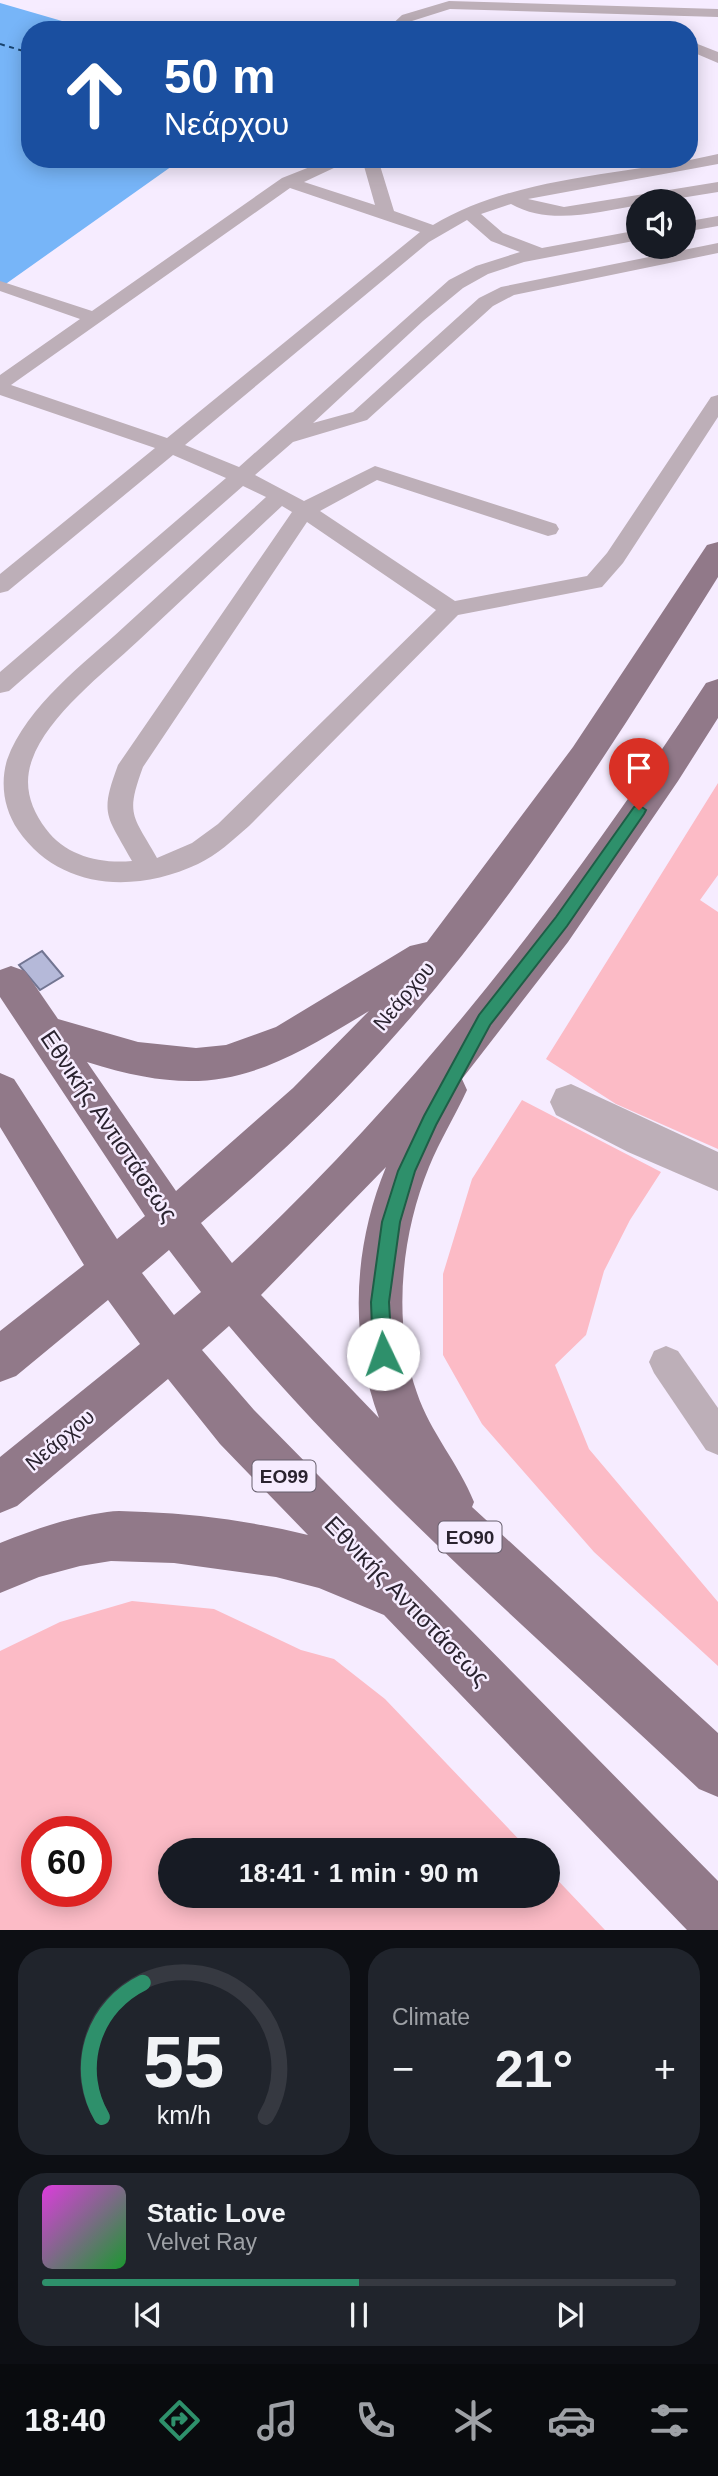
<!DOCTYPE html>
<html lang="en">
<head>
<meta charset="utf-8">
<style>
  body { margin:0; font-family:Arial,sans-serif; background:#20242c; color:#f1f3f6; height:100vh; display:flex; flex-direction:column; font-size:26px; white-space:nowrap }
  * { box-sizing:border-box; margin:0 }
  p { font-size:23px; color:#9ea1a6 }
  .icon { flex:none; width:38px; height:38px; fill:none; stroke:currentColor; stroke-width:2; stroke-linecap:round; stroke-linejoin:round }
  .map { position:relative; height:1930px; overflow:hidden }
  .drawer { display:flex; flex-direction:column; gap:18px; padding:18px; background:#0d0f14; flex:1 }
  .drawer>* { flex:none }
  .guide { position:absolute; left:21px; top:21px; width:677px; height:147px; border-radius:28px; box-shadow:0 4px 18px #0003; background:#1a4fa0; color:#fff; overflow:hidden }
  .controls { position:absolute; left:626px; top:189px; display:grid; gap:14px }
  .controls a { display:grid; place-items:center; width:70px; height:70px; border-radius:50%; background:#171b24; box-shadow:0 4px 18px #0003; font-size:35px }
  .speed { position:absolute; left:21px; top:1816px; display:flex; gap:14px; font-size:35px; font-weight:700; text-align:center }
  .speed>* { display:grid; place-content:center; width:91px; height:91px; border-radius:50%; background:#171b24; box-shadow:0 4px 18px #0003; line-height:1 }
  .speed .limit { border:10px solid #d22; background:#fff; color:#111 }
  .pin { position:absolute; display:grid; place-items:center; width:60px; height:60px; color:#fff; margin:-72px -30px; border-radius:50% 50% 50% 0; rotate:-45deg; box-shadow:0 0 7px #0007 }
  .pin .icon { rotate:45deg }
  .me { position:absolute; width:77px; margin:-38px; rotate:357deg; stroke-linejoin:round; filter:drop-shadow(0 0 5px #0008) }
  .turn { display:flex; align-items:center; gap:24px; height:147px; padding:0 28px; font-size:32px }
  .turn .icon { width:91px; height:91px; stroke-width:2.5 }
  .turn b { display:block; font-size:49px; line-height:60px }
  .big { font-size:52px; font-weight:800; line-height:1.1 }
  .drawer .card { flex:1; display:flex; flex-direction:column; justify-content:center; gap:10px; min-width:0; padding:0 24px; border-radius:28px; background:#20242c }
  .drawer .dial { align-items:center; gap:0 }
  .dial svg { height:182px; overflow:visible; fill:none; stroke:#363941; stroke-width:7; stroke-linecap:round; text-anchor:middle }
  .dial text { fill:#f1f3f6; stroke:none }
  .song { display:flex; align-items:center; gap:21px }
  .cover { width:84px; height:84px; border-radius:10px; background:linear-gradient(135deg,hsl(300 70% 55%),hsl(130 70% 35%)) }
  .played { height:7px; border-radius:4px; background:linear-gradient(90deg,#2e906b 50%,#363941 50%) }
  .keys { display:flex; justify-content:space-around; direction:ltr }
  .heat { display:flex; justify-content:space-between; align-items:center; font-size:38px; direction:ltr }
  .drawer .tiles { flex:1; display:grid; gap:18px; grid-template-columns:1fr 1fr }
  .card:last-child { grid-column:span 2 }
  .trip { position:absolute; left:158px; top:1838px; width:402px; height:70px; border-radius:35px; background:#171b24; box-shadow:0 4px 18px #0003; font-weight:800; line-height:70px; text-align:center }
  .tab-bar { display:flex; height:112px; justify-content:space-around; align-items:center; background:#090b0e; color:#9ea1a6 }
  .tab-bar .icon { width:49px; height:49px }
  .tab-bar .active { color:#2e906b }
  .tab-bar b { font-size:32px; color:#f1f3f6 }
  .map>svg:first-child { display:block }
  .green { fill:#fcbbc6; fill-rule:evenodd }
  .water { fill:#77b5f8 }
  .lines { fill:none; stroke-linecap:round; stroke-linejoin:round }
  .ferry { stroke:#18436e; stroke-width:2; stroke-dasharray:5 4.5; stroke-linecap:butt }
  .building { fill:#b5b9d9; stroke:#727592; stroke-width:2 }
  .service { fill:#bdafb8; fill-rule:evenodd }
  .minor { fill:#bdafb8; fill-rule:evenodd }
  .primary { fill:#917989; fill-rule:evenodd }
  .route { fill:#2e906b; stroke:#1e5e46; stroke-width:2 }
  .labels { text-anchor:middle; stroke-width:5; stroke-linejoin:round; paint-order:stroke }
  .shield { fill:#f6ecff; stroke:#675f6d; stroke-width:2 }
  .shield-label { font-size:19px; font-weight:bold; fill:#2a232f }
  .street-label { font-size:21px; fill:#2a232f; stroke:#f6ecff }
  .near-street-label { font-size:24px; fill:#2a232f; stroke:#f6ecff }
</style>
</head>
<body>
<div class="map">
<svg width="718" height="1930" viewBox="0 0 718 1930">
  <rect width="100%" height="100%" fill="#f6ecff"/>
  <g class="green">
    <polygon points="718,783 718,875 700,900 718,912 718,1149 616,1104 546,1059"/>
    <polygon points="522,1100 661,1172 630,1220 604,1271 586,1335 555,1365 589,1449 718,1602 718,1666 594,1552 482,1424 443,1355 443,1274 472,1179"/>
    <path d="M132 1601 214 1609 301 1650 334 1659 385 1699 529 1850H170V1895H548V1870L605 1930H0V1651L60 1622ZM96 1832V1892H37V1832Z"/>
  </g>
  <polygon class="water" points="0,3 93,30 30,30 30,159 182,159 0,288"/>
  <g class="lines">
    <polyline class="ferry" points="0,44 30,53"/>
  </g>
  <polygon class="building" points="42,951 63,976 40,990 19,965"/>
  <g class="lines">
    <g class="service">
      <polygon points="449,1 718,9 718,17 450,9 412,21 402,30 386,30 402,15"/>
      <polygon points="690,41 718,52 718,63 690,51"/>
      <path d="M718 154V164L528 199 564 207 718 182V192L662 201H639V205C597 212 550 226 511 204L481 214 503 233 542 248 639 230V240L524 262 488 274 463 288 423 321 313 423 353 412 479 298 501 287 718 243V253L514 295 493 306 367 420 293 442 255 475 304 501 375 466 556 524 559 529 556 534 548 536 377 480 320 511 455 601 587 576 607 553 711 397 718 395V417L623 563 602 587 458 615 249 826C233 840 217 855 198 864 136 893 60 891 18 830 4 809 0 784 7 760 27 705 84 664 125 626 172 583 219 540 266 497L243 486 9 691 0 693V672L226 478 173 455 8 591 0 593V574L155 448 0 395V375L80 319 0 291V281L92 311 282 178 330 159H353L304 182 375 205 362 159H378L394 211 433 225C517 175 624 176 718 154ZM290 188 420 232 167 438 11 385ZM467 220 491 241 520 252 476 266 449 280 239 467 185 445 429 242ZM282 506 292 512 118 765C99 816 107 815 132 861 100 864 66 856 46 829 30 808 23 785 32 760 48 715 104 673 138 641 186 596 234 551 282 506ZM307 522 436 610 218 824 192 843 157 858C133 815 125 816 143 767Z"/>
      <polygon points="718,216 718,226 684,232 684,222"/>
      <polygon points="666,1346 678,1351 718,1408 718,1455 706,1450 654,1373 649,1362 654,1351"/>
    </g>
    <polygon class="minor" points="571,1084 718,1152 718,1191 628,1152 556,1115 550,1102 556,1089"/>
    <path class="primary" d="M718 542V577L708 593C609 751 507 913 381 1051 325 1113 264 1169 201 1223L232 1263C418 1089 568 895 706 683L718 679V718L678 781 568 942 462 1079 467 1090C455 1116 440 1140 429 1167 401 1235 392 1323 417 1393 430 1432 459 1464 474 1502L472 1507 718 1733V1797L699 1789C540 1639 369 1493 229 1326L202 1350 254 1410 718 1881V1930H687L384 1615 319 1588 276 1577 174 1563 111 1561 80 1566 39 1577 0 1593V1543C35 1529 70 1517 107 1512 119 1510 132 1512 145 1512 199 1514 255 1522 308 1535L220 1444 168 1379 17 1506 0 1513V1457L140 1344 108 1300 16 1376 0 1382V1331L84 1265 0 1127V1073L14 1079 117 1239 145 1216 0 997V970L11 966 25 971 58 1019 138 1042 196 1048 226 1045 276 1027 410 946 427 942 573 747 707 545ZM369 1011 293 1088 176 1191 87 1062C212 1102 263 1076 369 1011ZM386 1167C353 1247 349 1337 379 1418L261 1295ZM169 1250 201 1292 174 1315 142 1273Z"/>
  </g>
  <polygon class="route" points="639,805 646,810 644,814 567,926 490,1025 436,1125 415,1171 400,1222 389,1302 392,1354 389,1361 383,1363 376,1361 373,1354 371,1302 382,1222 398,1171 424,1116 479,1015 556,917 634,807"/>
  <g class="labels">
    <g class="shield">
      <rect x="252.5" y="1460.5" width="63" height="31" rx="5"/>
      <rect x="438.5" y="1521.5" width="63" height="31" rx="5"/>
    </g>
    <g class="shield-label">
      <text x="284" y="1483">ΕΟ99</text>
      <text x="470" y="1544">ΕΟ90</text>
    </g>
    <g class="street-label">
      <text transform="translate(404 996) rotate(-50)" y="7">Νεάρχου</text>
      <text transform="translate(60 1440) rotate(-40)" y="7">Νεάρχου</text>
    </g>
    <g class="near-street-label">
      <text transform="translate(109 1126) rotate(56)" y="8">Εθνικής Αντιστάσεως</text>
      <text transform="translate(407 1601) rotate(46)" y="8">Εθνικής Αντιστάσεως</text>
    </g>
  </g>
</svg>
<div class="controls">
<a><svg class="icon" aria-label="sound" viewBox="0 0 24 24"><path d="M4 9h4l5-4v14l-5-4H4zM17 9q2 3 0 6"/></svg></a>
</div>
<div class="speed"><div class="limit">60</div></div>
<div class="pin" style="left:639px;top:810px;background:#d93025"><svg class="icon" aria-label="arrive" viewBox="0 0 24 24"><path d="M6 21V4h12l-3 4 3 4H6"/></svg></div>
<svg class="me" style="left:383px;top:1354px" viewBox="-20 -20 40 40"><circle r="19" fill="#fff"/><path d="M0-13L10 11 0 6-10 11z" fill="#2e906b"/></svg>
<div class="trip">18:41 · 1 min · 90 m</div>
<div class="guide">
<div class="turn"><svg class="icon" aria-label="ahead" viewBox="0 0 24 24"><path d="M12 20V5M6 11l6-6 6 6"/></svg><div><b>50 m</b>Νεάρχου</div></div>
</div>
</div>
<section class="drawer">
<div class="tiles">
<div class="card dial"><svg viewBox="0 0 100 80">
<path d="M14 69A42 42 0 1 1 86 69"/>
<path d="M14 69A42 42 0 0 1 32 10" stroke="#2e906b"/>
<text x="50" y="56" font-size="32" font-weight="700">55</text>
<text x="50" y="72" font-size="11">km/h</text>
</svg></div>
<div class="card"><p>Climate</p>
<div class="heat"><a>−</a><b class="big">21°</b><a>+</a></div>
</div>
<div class="card">
<div class="song"><i class="cover"></i><div><b>Static Love</b><p>Velvet Ray</p></div></div>
<div class="played"></div>
<div class="keys"><svg class="icon" aria-label="previous" viewBox="0 0 24 24"><path d="M18 5L8 12l10 7zM5 5v14"/></svg><svg class="icon" aria-label="pause" viewBox="0 0 24 24"><path d="M8 5v14M16 5v14"/></svg><svg class="icon" aria-label="next" viewBox="0 0 24 24"><path d="M6 5l10 7-10 7zM19 5v14"/></svg></div>
</div>
</div>
</section>
<nav class="tab-bar">
<b>18:40</b>
<svg class="icon active" aria-label="directions" viewBox="0 0 24 24"><path d="M12 3l9 9-9 9-9-9zM9 14v-3h6M13 9l2 2-2 2"/></svg>
<svg class="icon" aria-label="music" viewBox="0 0 24 24"><path d="M9 18V5l10-2v13"/><circle cx="6" cy="18" r="3"/><circle cx="16" cy="16" r="3"/></svg>
<svg class="icon" aria-label="phone" viewBox="0 0 24 24"><path d="M5 4h4l2 5-3 2q2 4 5 5l2-3 5 2v4C11 20 4 13 5 4z"/></svg>
<svg class="icon" aria-label="climate" viewBox="0 0 24 24"><path d="M12 3v18M4 7l16 10M4 17L20 7"/></svg>
<svg class="icon" aria-label="car" viewBox="0 0 24 24"><path d="M5 17H2v-5l4-1 3-4h7l3 4 3 1v5h-3M9 17h6M6 11h13"/><circle cx="7" cy="17" r="2"/><circle cx="17" cy="17" r="2"/></svg>
<svg class="icon" aria-label="filters" viewBox="0 0 24 24"><path d="M4 7h16M4 17h16"/><circle cx="9" cy="7" r="2"/><circle cx="15" cy="17" r="2"/></svg>
</nav>
</body>
</html>
